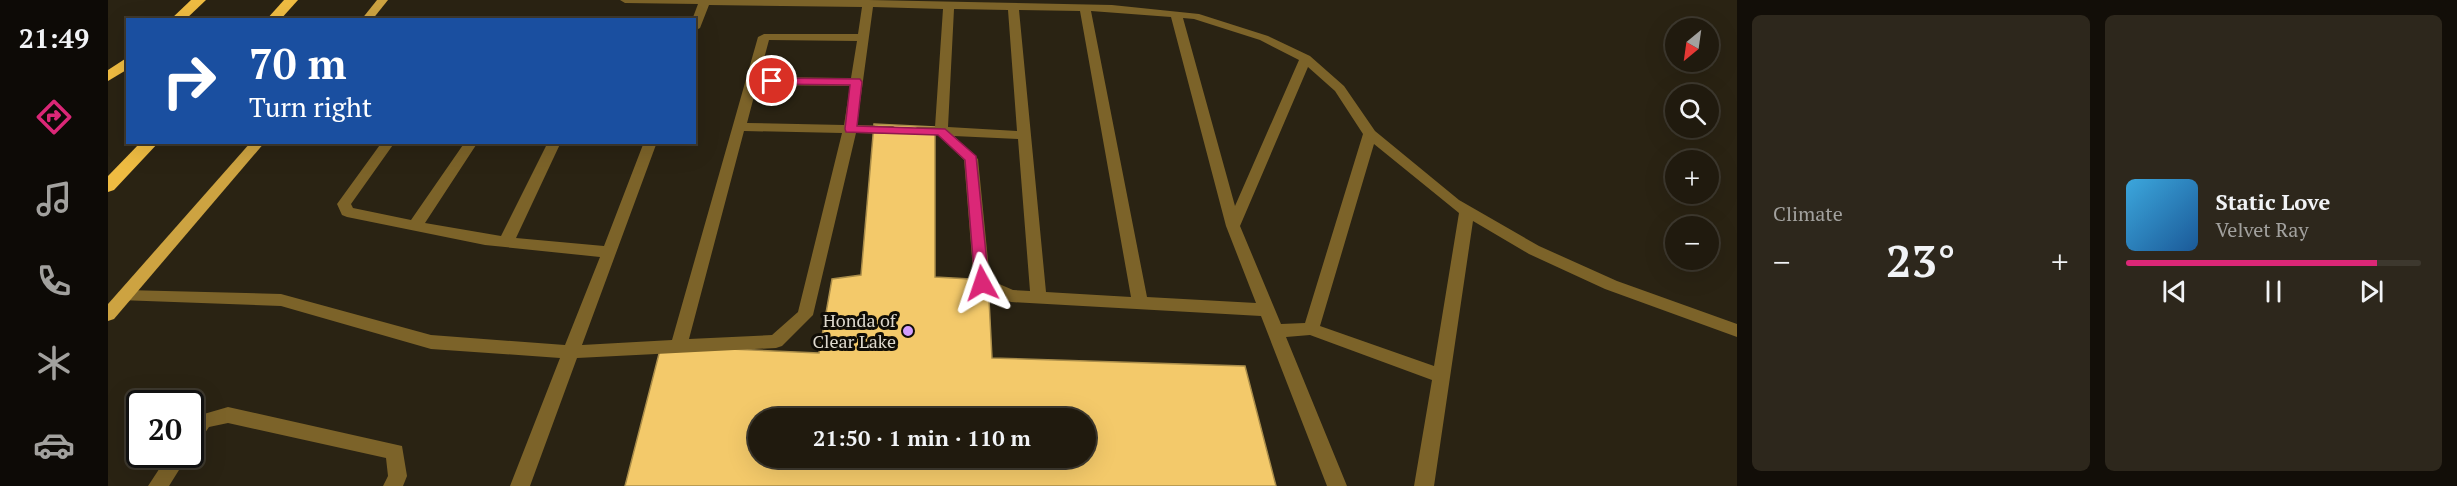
<!DOCTYPE html>
<html lang="en">
<head>
<meta charset="utf-8">
<style>
  body { margin:0; font-family:"PT Serif",serif; background:#2d271c; color:#f1f3f6; height:100vh; display:flex; flex-direction:column; font-size:22px; white-space:nowrap }
  * { box-sizing:border-box; margin:0 }
  p { font-size:20px; color:#a2a19e }
  .icon { flex:none; width:33px; height:33px; fill:none; stroke:currentColor; stroke-width:2; stroke-linecap:round; stroke-linejoin:round }
  .map { position:relative; flex:1; overflow:hidden }
  .details { display:flex; flex-direction:column; gap:15px; padding:15px; background:#120e08; width:720px }
  .details>* { flex:none }
  .hud { position:absolute; left:18px; top:18px; width:570px; height:126px; border-radius:0px; box-shadow:0 6px 24px #0002,0 0 0 2px #3d382e; background:#1a4fa0; color:#fff; overflow:hidden }
  .needle { width:39px; rotate:209deg }
  .controls { position:absolute; left:1557px; top:18px; display:grid; gap:12px }
  .controls a { display:grid; place-items:center; width:54px; height:54px; border-radius:50%; background:#201a0e; box-shadow:0 6px 24px #0002,0 0 0 2px #3d382e; font-size:30px }
  .speed { position:absolute; left:18px; top:390px; display:flex; gap:12px; font-size:30px; font-weight:700; text-align:center }
  .speed>* { display:grid; place-content:center; width:78px; height:78px; border-radius:50%; background:#201a0e; box-shadow:0 6px 24px #0002,0 0 0 2px #3d382e; line-height:1 }
  .speed .limit { border:3px solid #111; border-radius:9px; background:#fff; color:#111 }
  .pin { position:absolute; display:grid; place-items:center; width:51px; height:51px; color:#fff; margin:-26px; border:3px solid #fff; border-radius:50%; box-shadow:0 2px 6px #0007 }
  .me { position:absolute; width:66px; margin:-33px; rotate:355deg; stroke-linejoin:round; filter:drop-shadow(0 0 4px #0008) }
  .turn { display:flex; align-items:center; gap:21px; height:126px; padding:0 24px; font-size:27px }
  .turn .icon { width:78px; height:78px; stroke-width:2.5 }
  .turn b { display:block; font-size:42px; line-height:51px }
  .big { font-size:45px; font-weight:800; line-height:1.1 }
  .details .widget { flex:1; display:flex; flex-direction:column; justify-content:center; gap:9px; min-width:0; padding:0 21px; border-radius:9px; background:#2d271c }
  .song { display:flex; align-items:center; gap:18px }
  .cover { width:72px; height:72px; border-radius:9px; background:linear-gradient(135deg,hsl(200 70% 55%),hsl(210 70% 35%)) }
  .played { height:6px; border-radius:3px; background:linear-gradient(90deg,#db2777 85%,#3d382e 85%) }
  .keys { display:flex; justify-content:space-around; direction:ltr }
  .heat { display:flex; justify-content:space-between; align-items:center; font-size:33px; direction:ltr }
  .details .tiles { flex:1; display:grid; gap:15px; grid-template-columns:repeat(2,1fr) }
  .trip { position:absolute; left:640px; top:408px; width:348px; height:60px; border-radius:30px; background:#201a0e; box-shadow:0 6px 24px #0002,0 0 0 2px #3d382e; font-weight:800; line-height:60px; text-align:center }
  main { display:flex; flex:1; min-height:0 }
  .tabs { display:flex; flex-direction:column; width:108px; justify-content:space-around; align-items:center; background:#0d0a06; color:#a2a19e }
  .tabs .icon { width:42px; height:42px }
  .tabs .selected { color:#db2777 }
  .tabs b { font-size:27px; color:#f1f3f6 }
  .map>svg:first-child { display:block }
  .building { fill:#f3c96a; stroke:#aa8d4a; stroke-width:1.5; fill-rule:evenodd }
  .lines { fill:none; stroke-linecap:round; stroke-linejoin:round }
  .minor { fill:#7c6329; fill-rule:evenodd }
  .major { fill:#cda341; fill-rule:evenodd }
  .highway { fill:#efbc42; fill-rule:evenodd }
  .route { fill:#db2777; stroke:#8e194d; stroke-width:1.5 }
  .poi-dot { fill:#d29dfd; stroke:#100d06; stroke-width:2 }
  .labels { text-anchor:middle; stroke-width:6; stroke-linejoin:round; paint-order:stroke }
  .poi-label { font-size:18px; fill:#ddd8ce; stroke:#100d06; text-anchor:end }
</style>
</head>
<body>
<main>
<nav class="tabs">
<b>21:49</b>
<svg class="icon selected" aria-label="directions" viewBox="0 0 24 24"><path d="M12 3l9 9-9 9-9-9zM9 14v-3h6M13 9l2 2-2 2"/></svg>
<svg class="icon" aria-label="music" viewBox="0 0 24 24"><path d="M9 18V5l10-2v13"/><circle cx="6" cy="18" r="3"/><circle cx="16" cy="16" r="3"/></svg>
<svg class="icon" aria-label="phone" viewBox="0 0 24 24"><path d="M5 4h4l2 5-3 2q2 4 5 5l2-3 5 2v4C11 20 4 13 5 4z"/></svg>
<svg class="icon" aria-label="climate" viewBox="0 0 24 24"><path d="M12 3v18M4 7l16 10M4 17L20 7"/></svg>
<svg class="icon" aria-label="car" viewBox="0 0 24 24"><path d="M5 17H2v-5l4-1 3-4h7l3 4 3 1v5h-3M9 17h6M6 11h13"/><circle cx="7" cy="17" r="2"/><circle cx="17" cy="17" r="2"/></svg>
</nav>
<div class="map">
<svg width="1629" height="486" viewBox="0 0 1629 486">
  <rect width="100%" height="100%" fill="#2a2313"/>
  <path class="building" d="M766 124 827 127V277L880 280 884 358 1137 366 1168 486H517L553 346 711 353 724 279 753 275ZM651 418H978V458H651Z"/>
  <g class="lines">
    <g class="minor">
      <path d="M512 0H761L1004 5 1091 14 1160 36 1202 56 1236 86 1267 131 1351 200 1431 246 1509 281 1629 324V337L1497 289 1421 254 1365 221 1326 486H1306L1324 380 1202 335 1178 337 1239 486H1219L1153 316 903 302 868 287 866 283 856 160 830 135H809L802 131 809 127H827L835 9 765 7 749 125 785 126 792 130 785 134 748 133 705 315 674 346 668 348 469 358 422 486H402L452 358 323 349 173 306 11 300 9 296 11 292 17 290 173 294 323 335 457 345 492 257 377 245 239 217 234 215 229 204 274 142H287L243 204 245 208 303 220 357 142H370L317 223 393 236 440 142H453L408 238 496 246 536 142H549L474 345 564 340 650 37 656 34H750L754 7 601 5 592 28 586 31V20H584L590 4 517 3ZM846 9 900 10 909 131 840 127ZM911 10 972 11 1023 297 938 292ZM983 11 1063 17 1118 226 1148 303 1039 297ZM1075 18 1086 19 1152 40 1191 60 1127 206ZM661 40 749 41 743 78 651 77ZM1200 67 1227 91 1255 134 1197 323 1173 324 1132 226ZM649 85 742 86 736 125 639 123ZM636 131 734 133 690 312 664 335 581 339ZM846 136 910 139 922 291 905 290 882 280 870 159ZM1266 144 1351 213 1326 366 1212 326Z"/>
      <polygon points="120,407 294,446 299,476 295,486 275,486 280,476 278,458 120,423 101,427 88,446 82,448 82,424 89,416"/>
      <polygon points="61,454 81,454 61,486 40,486"/>
    </g>
    <g class="major">
      <polygon points="269,0 280,0 264,20 253,20"/>
      <polygon points="143,142 157,142 6,319 0,321 0,304"/>
    </g>
    <g class="highway">
      <polygon points="83,0 98,0 77,20 62,20"/>
      <polygon points="176,0 190,0 172,20 158,20"/>
      <polygon points="20,57 20,69 0,81 0,70"/>
      <polygon points="33,142 51,142 6,190 0,192 0,176"/>
    </g>
  </g>
  <polygon class="route" points="664,78 752,79 754,82 749,126 837,129 868,156 881,283 879,286 869,286 867,283 857,160 830,135 738,132 737,129 742,85 661,84 661,79"/>
  <circle class="poi-dot" cx="800" cy="331" r="6"/>
  <g class="labels">
    <g class="poi-label">
      <text x="788" y="327">Honda of<tspan x="788" dy="21">Clear Lake</tspan></text>
    </g>
  </g>
</svg>
<div class="controls">
<a><svg class="needle" viewBox="-14 -14 28 28"><path d="M0-13l5 13h-10z" fill="#e53935"/><path d="M0 13l5-13h-10z" fill="#a2a19e"/></svg></a>
<a><svg class="icon" aria-label="search" viewBox="0 0 24 24"><circle cx="10" cy="10" r="6"/><path d="M15 15l6 6"/></svg></a>
<a>+</a>
<a>−</a>
</div>
<div class="speed"><div class="limit">20</div></div>
<div class="pin" style="left:664px;top:81px;background:#d93025"><svg class="icon" aria-label="arrive" viewBox="0 0 24 24"><path d="M6 21V4h12l-3 4 3 4H6"/></svg></div>
<svg class="me" style="left:874px;top:283px" viewBox="-20 -20 40 40"><path d="M0-17L14 15 0 8-14 15z" fill="#db2777" stroke="#fff" stroke-width="4"/></svg>
<div class="trip">21:50 · 1 min · 110 m</div>
<div class="hud">
<div class="turn"><svg class="icon" aria-label="right" viewBox="0 0 24 24"><path d="M7 20v-9h11M14 6l5 5-5 5"/></svg><div><b>70 m</b>Turn right</div></div>
</div>
</div>
<section class="details">
<div class="tiles">
<div class="widget"><p>Climate</p>
<div class="heat"><a>−</a><b class="big">23°</b><a>+</a></div>
</div>
<div class="widget">
<div class="song"><i class="cover"></i><div><b>Static Love</b><p>Velvet Ray</p></div></div>
<div class="played"></div>
<div class="keys"><svg class="icon" aria-label="previous" viewBox="0 0 24 24"><path d="M18 5L8 12l10 7zM5 5v14"/></svg><svg class="icon" aria-label="pause" viewBox="0 0 24 24"><path d="M8 5v14M16 5v14"/></svg><svg class="icon" aria-label="next" viewBox="0 0 24 24"><path d="M6 5l10 7-10 7zM19 5v14"/></svg></div>
</div>
</div>
</section>
</main>
</body>
</html>
